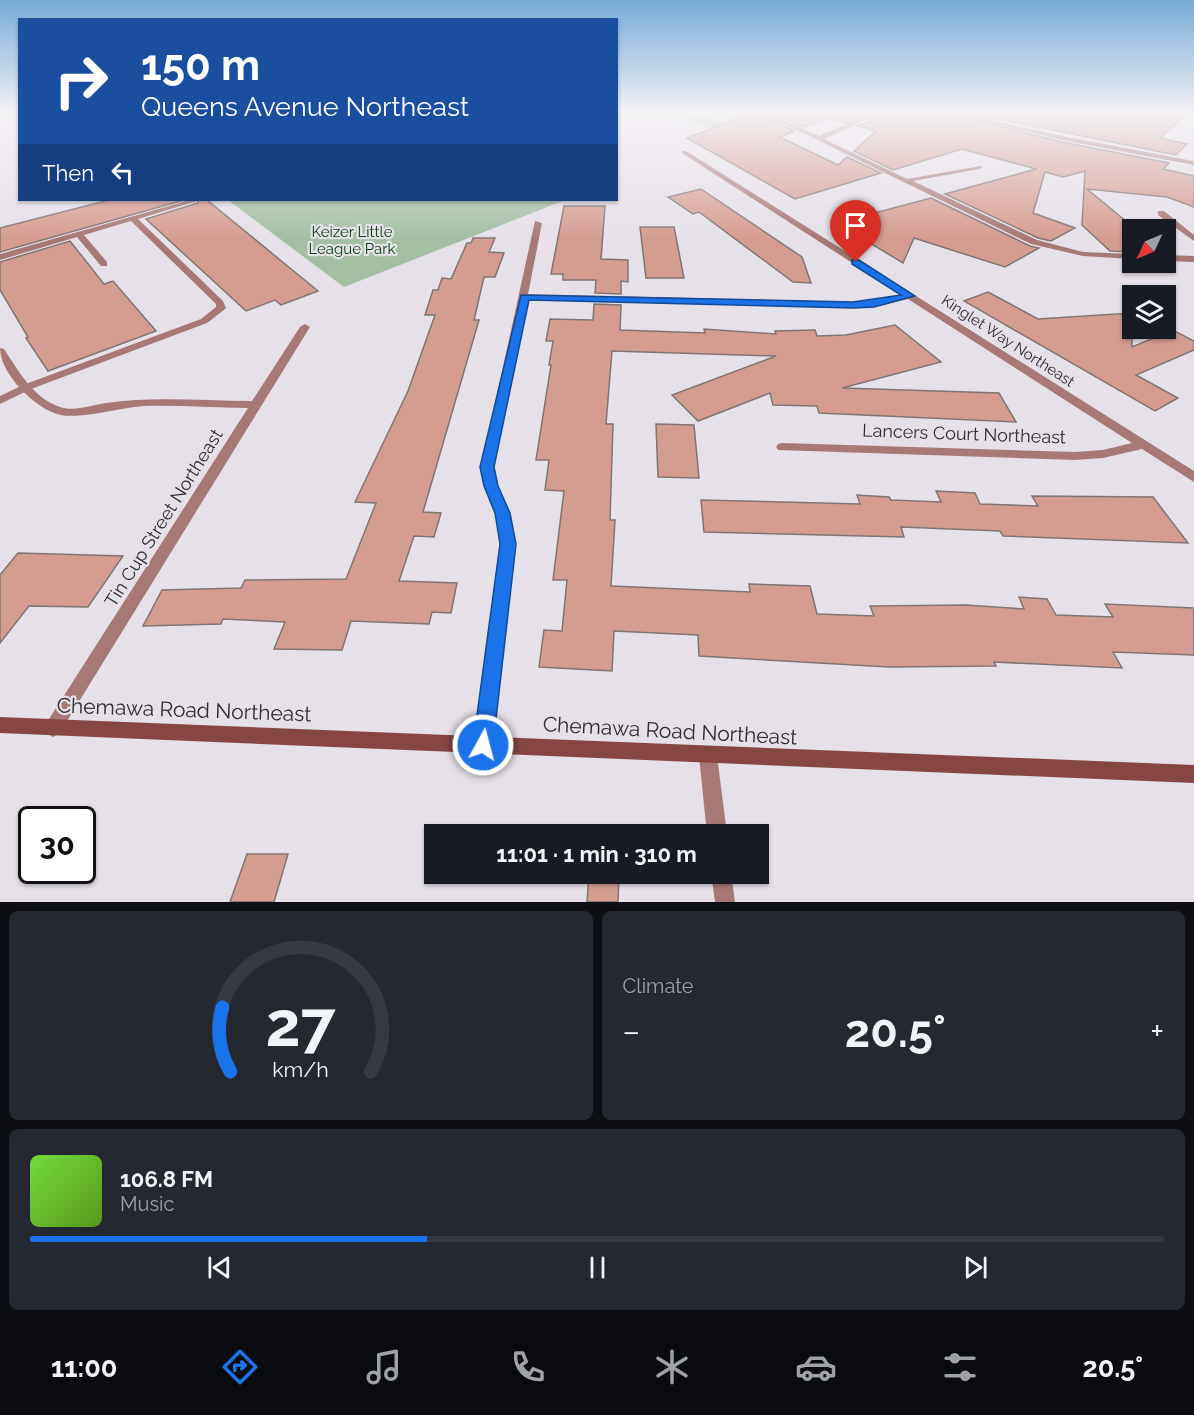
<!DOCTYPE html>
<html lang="en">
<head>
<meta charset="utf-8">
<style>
  body { margin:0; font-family:Raleway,sans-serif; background:#242831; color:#f1f3f6; height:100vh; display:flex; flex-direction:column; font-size:22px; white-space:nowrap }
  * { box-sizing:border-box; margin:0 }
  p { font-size:20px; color:#9ea1a6 }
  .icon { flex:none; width:33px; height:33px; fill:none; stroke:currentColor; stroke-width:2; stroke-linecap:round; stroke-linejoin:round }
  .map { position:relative; height:902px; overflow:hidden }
  .drawer { display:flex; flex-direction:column; gap:9px; padding:9px; background:#0d0f14; flex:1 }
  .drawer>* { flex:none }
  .hud { position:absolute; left:18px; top:18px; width:600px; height:183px; border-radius:0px; box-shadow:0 2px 4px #0004; background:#1a4fa0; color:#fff; overflow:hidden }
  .needle { width:39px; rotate:226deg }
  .tools { position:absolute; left:1122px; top:219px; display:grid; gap:12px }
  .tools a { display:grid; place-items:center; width:54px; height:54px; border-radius:0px; background:#171b24; box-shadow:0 2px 4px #0004; font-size:30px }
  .speed { position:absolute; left:18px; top:806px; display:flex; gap:12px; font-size:30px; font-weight:700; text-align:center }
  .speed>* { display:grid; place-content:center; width:78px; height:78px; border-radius:50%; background:#171b24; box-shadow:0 2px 4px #0004; line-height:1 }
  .speed .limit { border:3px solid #111; border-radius:9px; background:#fff; color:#111 }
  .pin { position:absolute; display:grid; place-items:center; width:51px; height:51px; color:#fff; margin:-62px -26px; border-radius:50% 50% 50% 0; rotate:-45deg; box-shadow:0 0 6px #0007 }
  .pin .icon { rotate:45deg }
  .me { position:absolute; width:66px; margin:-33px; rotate:7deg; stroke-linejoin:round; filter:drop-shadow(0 0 4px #0008) }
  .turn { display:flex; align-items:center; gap:21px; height:126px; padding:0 24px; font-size:27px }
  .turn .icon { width:78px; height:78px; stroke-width:2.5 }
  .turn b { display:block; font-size:42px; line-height:51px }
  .then { display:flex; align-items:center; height:57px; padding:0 24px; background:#0003; gap:12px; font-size:22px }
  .big { font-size:45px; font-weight:700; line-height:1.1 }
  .drawer .card { flex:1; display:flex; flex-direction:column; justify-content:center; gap:9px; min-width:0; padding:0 21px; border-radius:9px; background:#242831 }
  .drawer .dial { align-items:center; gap:0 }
  .dial svg { height:156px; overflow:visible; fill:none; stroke:#363941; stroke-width:7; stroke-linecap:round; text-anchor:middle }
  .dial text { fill:#f1f3f6; stroke:none }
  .song { display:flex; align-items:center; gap:18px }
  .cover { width:72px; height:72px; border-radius:9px; background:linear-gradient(135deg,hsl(100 70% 55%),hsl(90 70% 35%)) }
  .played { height:6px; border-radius:3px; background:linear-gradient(90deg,#1a73e8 35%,#363941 35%) }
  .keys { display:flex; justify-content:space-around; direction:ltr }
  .heat { display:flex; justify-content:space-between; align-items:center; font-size:33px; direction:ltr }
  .drawer .tiles { flex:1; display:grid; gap:9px; grid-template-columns:1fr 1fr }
  .card:last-child { grid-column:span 2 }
  .trip { position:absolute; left:424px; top:824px; width:345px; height:60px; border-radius:0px; background:#171b24; box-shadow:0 2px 4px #0004; font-weight:700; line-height:60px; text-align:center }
  .dock { display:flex; height:96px; justify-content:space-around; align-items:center; background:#090b0e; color:#9ea1a6 }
  .dock .icon { width:42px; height:42px }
  .dock .current { color:#1a73e8 }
  .dock b { font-size:27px; color:#f1f3f6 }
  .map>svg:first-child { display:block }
  .green { fill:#a4bea4 }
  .building { fill:#d59d92; stroke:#7f7573; stroke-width:1.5 }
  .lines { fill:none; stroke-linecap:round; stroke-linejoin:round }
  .service { fill:#a77976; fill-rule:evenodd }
  .minor { fill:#a77976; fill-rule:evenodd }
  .secondary { fill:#864643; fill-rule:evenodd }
  .route { fill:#1a73e8; stroke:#114b97; stroke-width:1.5 }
  .labels { text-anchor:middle; stroke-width:4.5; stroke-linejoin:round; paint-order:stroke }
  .far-park-label { font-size:15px; fill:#084513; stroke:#e6e0e8 }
  .far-street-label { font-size:15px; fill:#2f2d30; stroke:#e6e0e8 }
  .street-label { font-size:18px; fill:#2f2d30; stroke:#e6e0e8 }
  .near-street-label { font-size:21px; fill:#2f2d30; stroke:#e6e0e8 }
</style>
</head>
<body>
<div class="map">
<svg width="1194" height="902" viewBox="0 0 1194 902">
  <rect width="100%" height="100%" fill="#e6e0e8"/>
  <g class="green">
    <polygon points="665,113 709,113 732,134"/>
    <polygon points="228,200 565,200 344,287"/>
  </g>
  <g class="building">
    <polygon points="750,113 760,113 794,131 780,137 838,165 847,157 881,173 795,199 687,138"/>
    <polygon points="774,113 878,113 845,123 834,120 835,115 804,127"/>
    <polygon points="891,113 949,113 1062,142 1169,163 1163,169 1194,176 1194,207 1167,197 1087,189 1132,226 1132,252 1110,251 1082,225 1085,171 1063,177 1045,172 1033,213 1075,228 1051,241 1038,238 945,194 1036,169 962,149 893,170 854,151 876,131 858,126"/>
    <polygon points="969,113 1187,113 1160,138 1187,144 1176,155"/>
    <polygon points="701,189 802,257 811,283 793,282 699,212 693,214 668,197"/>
    <polygon points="931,198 1030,246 1039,248 1005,267 914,238 903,263 837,223"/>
    <polygon points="109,200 184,200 0,252 0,228"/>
    <polygon points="198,200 207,200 318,291 281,305 275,300 246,311 146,219 198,203"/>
    <polygon points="564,206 605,206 601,259 628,260 628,282 621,281 621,294 595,293 596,280 563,280 563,274 551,274"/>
    <polygon points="640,227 674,227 684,278 646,278"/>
    <polygon points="473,238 495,238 489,252 504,253 495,277 484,277 474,320 479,320 423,512 441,513 434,537 414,536 399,581 457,583 451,613 432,612 429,624 351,621 342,650 274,649 285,622 223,619 221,624 143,626 162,590 241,588 245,580 346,579 376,503 355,502 408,391 435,315 425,315 433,290 438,290 442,278 451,279 467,243 471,243"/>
    <polygon points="70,241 104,284 113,281 156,331 48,371 26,338 28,337 0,290 0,262"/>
    <polygon points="988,292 1038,319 1132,313 1132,347 1173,330 1194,341 1194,350 1136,375 1178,398 1155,411 964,301"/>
    <polygon points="594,304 621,305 620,330 705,333 704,329 776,334 775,331 815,330 817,336 846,335 895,325 941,362 842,388 999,393 1016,422 819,413 817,406 773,405 770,393 698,421 672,395 776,356 612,351 606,424 613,424 610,520 615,520 611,586 750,592 749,584 810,586 817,614 874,616 870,606 966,605 1024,609 1019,597 1047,599 1056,615 1113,617 1105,604 1194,608 1194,655 1113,652 1122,668 994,662 996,666 889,667 699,656 698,635 614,631 612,671 539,667 544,630 562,631 567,580 553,580 564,491 545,490 549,460 536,460 551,365 549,365 553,341 546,341 550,319 593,320"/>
    <polygon points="656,424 694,425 699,478 658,477"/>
    <polygon points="936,491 975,493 980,504 1038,506 1032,496 1153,497 1188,543 1003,536 1000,531 901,527 904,537 704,532 701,500 860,504 857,495 889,497 891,500 941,502"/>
    <polygon points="18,553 123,556 88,607 29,606 0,643 0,575"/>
    <polygon points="247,854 288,854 274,902 230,902"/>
    <polygon points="589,873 619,876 618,902 587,902"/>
  </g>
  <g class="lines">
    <polygon class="service" points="190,200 197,201 138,219 223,301 226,308 224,310 207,323 31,389 0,404 0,396 23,385 201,319 216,307 216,304 131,221 84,235 107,262 107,266 101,266 77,237 0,260 0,254"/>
    <g class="minor">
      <polygon points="762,113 769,113 819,136 861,118 889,113 865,120 824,139 907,179 981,166 982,167 979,169 913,181 1037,240 1083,252 1132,254 1132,259 1083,256 1031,244"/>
      <polygon points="951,113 960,113 1062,136 1193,161 1194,165 1062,140"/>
      <polygon points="682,151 686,151 1194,471 1194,482 1142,449 1103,458 1075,460 778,450 776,447 778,444 782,443 1075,452 1103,450 1132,443 908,299 874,307 853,308 527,300 493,467 497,486 510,513 515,544 492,745 489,751 483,754 477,751 474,745 501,544 496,513 485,486 481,467 535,221 542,223 528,294 853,302 874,301 902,295 682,153"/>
      <polygon points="1158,211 1164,211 1194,235 1194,241 1158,215"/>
      <polygon points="1166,255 1194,256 1194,262 1166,261"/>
      <path d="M305 324 310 327 59 734 53 737 47 734 44 728 47 722 248 408C213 408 178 405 143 406 120 408 81 419 61 415 36 410 0 374 0 348L4 349C18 370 34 399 60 407 74 412 92 405 106 403 154 396 203 401 252 401L300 327Z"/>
      <polygon points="708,747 714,750 717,756 727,834 707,834 699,756 702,750"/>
      <polygon points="711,873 731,873 735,902 715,902"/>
    </g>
    <polygon class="secondary" points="0,717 1194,765 1194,783 0,733"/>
  </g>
  <linearGradient id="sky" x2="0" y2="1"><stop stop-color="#75abd6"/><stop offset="0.47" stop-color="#f4f1f5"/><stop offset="1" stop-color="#f4f1f5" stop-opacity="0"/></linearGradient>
  <rect width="1194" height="239" fill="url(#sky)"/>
  <polygon class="route" points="852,260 859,260 915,296 874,307 853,308 529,300 494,467 498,486 510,513 516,544 493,745 490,752 483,755 476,752 473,745 500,544 495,513 484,486 480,467 521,295 853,302 901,295 852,264"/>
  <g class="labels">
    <g class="far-park-label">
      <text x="352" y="237">Keizer Little<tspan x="352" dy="17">League Park</tspan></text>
    </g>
    <g class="far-street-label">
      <text transform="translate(1008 341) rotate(33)" y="5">Kinglet Way Northeast</text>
    </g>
    <g class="street-label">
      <text transform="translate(964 434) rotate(2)" y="6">Lancers Court Northeast</text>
      <text transform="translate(164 518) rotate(-58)" y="6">Tin Cup Street Northeast</text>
    </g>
    <g class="near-street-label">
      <text transform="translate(184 710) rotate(2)" y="7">Chemawa Road Northeast</text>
      <text transform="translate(670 731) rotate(3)" y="7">Chemawa Road Northeast</text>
    </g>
  </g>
</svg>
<div class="tools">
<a><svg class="needle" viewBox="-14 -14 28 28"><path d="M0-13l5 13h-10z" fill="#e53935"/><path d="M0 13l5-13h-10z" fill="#9ea1a6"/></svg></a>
<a><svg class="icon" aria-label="layers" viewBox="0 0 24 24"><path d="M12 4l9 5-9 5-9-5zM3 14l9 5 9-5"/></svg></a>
</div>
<div class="speed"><div class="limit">30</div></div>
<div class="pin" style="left:856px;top:262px;background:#d93025"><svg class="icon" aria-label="arrive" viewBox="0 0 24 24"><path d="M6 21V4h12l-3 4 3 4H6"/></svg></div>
<svg class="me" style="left:483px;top:745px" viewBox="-20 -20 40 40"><circle r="17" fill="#1a73e8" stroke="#fff" stroke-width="3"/><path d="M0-11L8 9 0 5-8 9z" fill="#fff"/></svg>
<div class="trip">11:01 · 1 min · 310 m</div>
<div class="hud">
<div class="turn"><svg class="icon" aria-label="right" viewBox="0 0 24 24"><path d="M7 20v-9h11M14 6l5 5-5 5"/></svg><div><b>150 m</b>Queens Avenue Northeast</div></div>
<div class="then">Then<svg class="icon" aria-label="left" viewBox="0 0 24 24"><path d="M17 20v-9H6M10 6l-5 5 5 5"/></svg></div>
</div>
</div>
<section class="drawer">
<div class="tiles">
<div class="card dial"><svg viewBox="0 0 100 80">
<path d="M14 69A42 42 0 1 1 86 69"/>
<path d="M14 69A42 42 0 0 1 10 36" stroke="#1a73e8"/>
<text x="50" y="56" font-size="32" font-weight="700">27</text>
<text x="50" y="72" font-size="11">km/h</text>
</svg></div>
<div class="card"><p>Climate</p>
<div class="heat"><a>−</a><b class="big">20.5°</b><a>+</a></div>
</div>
<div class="card">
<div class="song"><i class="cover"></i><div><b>106.8 FM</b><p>Music</p></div></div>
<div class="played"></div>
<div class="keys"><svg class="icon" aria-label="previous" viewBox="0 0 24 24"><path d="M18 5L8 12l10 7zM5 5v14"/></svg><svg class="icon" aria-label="pause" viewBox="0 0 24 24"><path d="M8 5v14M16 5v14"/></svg><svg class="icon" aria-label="next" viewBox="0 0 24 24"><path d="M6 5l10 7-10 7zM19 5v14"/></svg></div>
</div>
</div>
</section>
<nav class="dock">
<b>11:00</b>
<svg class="icon current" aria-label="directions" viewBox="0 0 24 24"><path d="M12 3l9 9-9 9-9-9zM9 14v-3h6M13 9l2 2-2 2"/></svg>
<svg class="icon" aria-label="music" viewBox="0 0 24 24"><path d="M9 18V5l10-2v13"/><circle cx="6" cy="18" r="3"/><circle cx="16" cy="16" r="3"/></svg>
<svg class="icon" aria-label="phone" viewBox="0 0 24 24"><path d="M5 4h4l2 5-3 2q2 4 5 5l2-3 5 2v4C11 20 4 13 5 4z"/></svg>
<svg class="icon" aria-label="climate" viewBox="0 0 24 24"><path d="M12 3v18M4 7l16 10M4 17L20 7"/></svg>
<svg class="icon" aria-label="car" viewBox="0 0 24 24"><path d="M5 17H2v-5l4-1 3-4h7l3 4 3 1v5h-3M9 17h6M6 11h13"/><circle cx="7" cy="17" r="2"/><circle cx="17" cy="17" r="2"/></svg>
<svg class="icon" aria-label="filters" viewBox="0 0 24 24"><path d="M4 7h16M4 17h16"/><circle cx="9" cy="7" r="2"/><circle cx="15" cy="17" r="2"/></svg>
<b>20.5°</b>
</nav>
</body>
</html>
